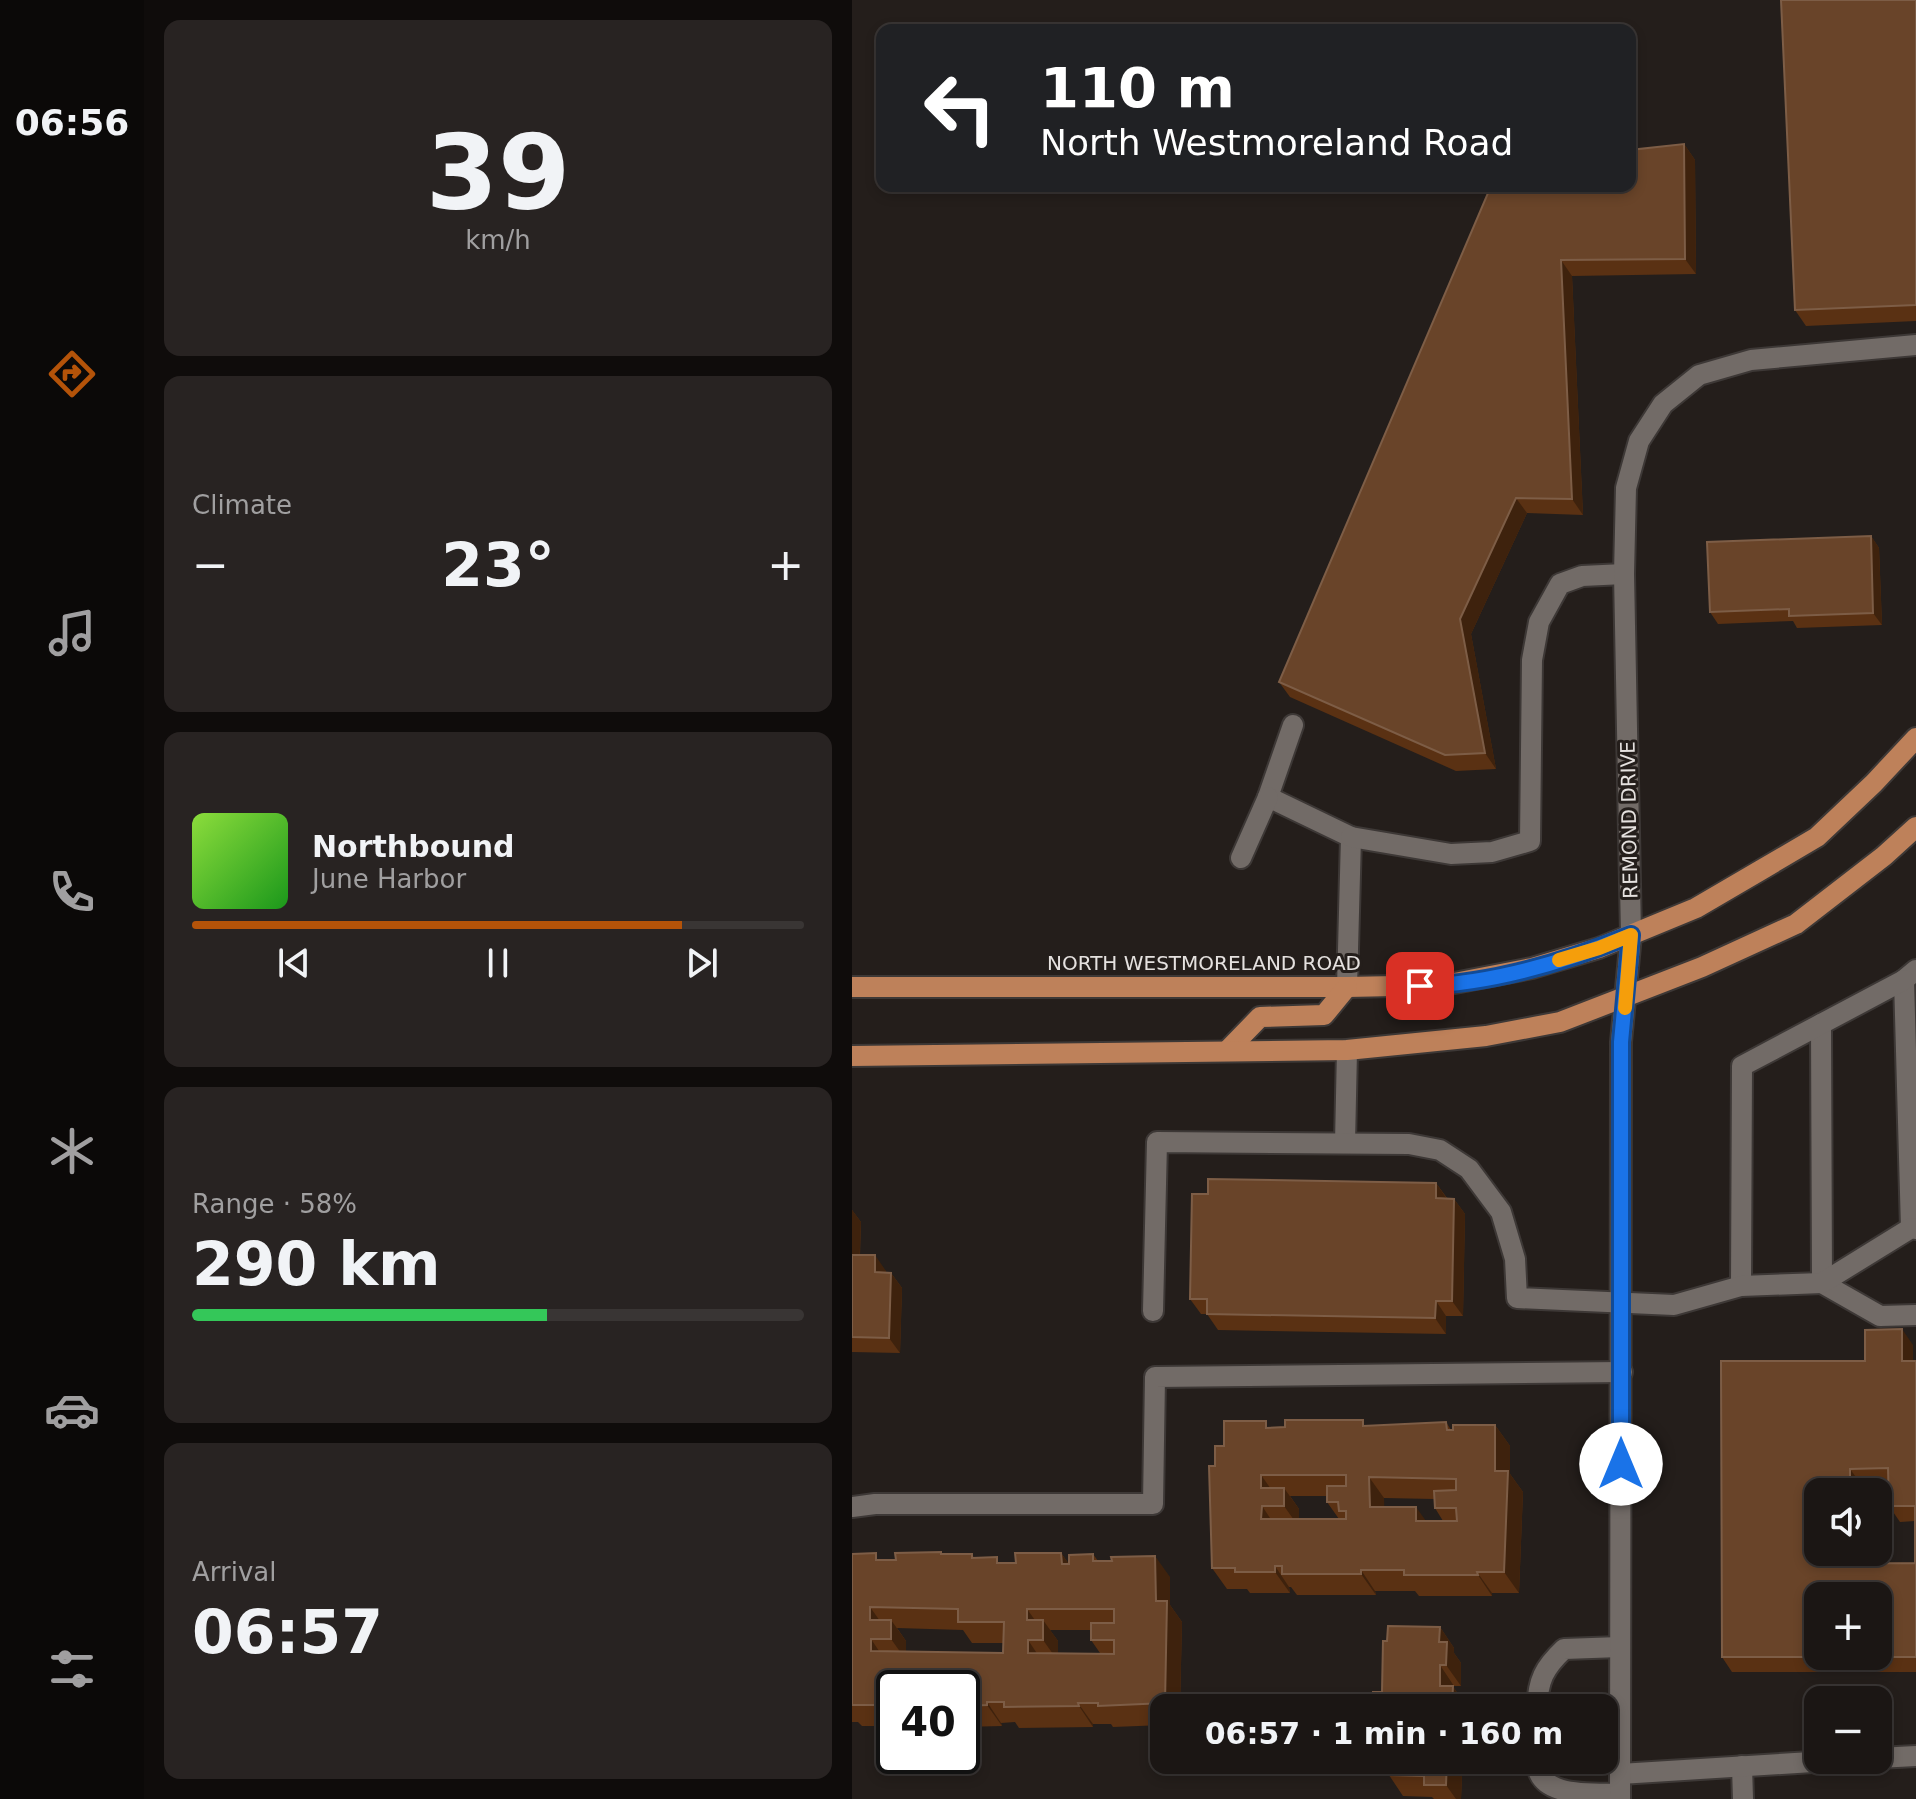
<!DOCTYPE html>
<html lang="en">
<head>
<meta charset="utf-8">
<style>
  body { margin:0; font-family:"DejaVu Sans",sans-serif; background:#282322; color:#f1f3f6; height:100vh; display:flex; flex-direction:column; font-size:30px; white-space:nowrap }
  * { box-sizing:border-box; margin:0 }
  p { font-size:26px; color:#a09fa0 }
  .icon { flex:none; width:44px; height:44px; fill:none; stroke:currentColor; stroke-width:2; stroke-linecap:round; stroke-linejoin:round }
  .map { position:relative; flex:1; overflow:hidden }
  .details { display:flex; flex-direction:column; gap:20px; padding:20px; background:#0f0c0b; width:708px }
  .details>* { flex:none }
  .top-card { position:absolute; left:24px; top:24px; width:760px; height:168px; border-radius:16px; box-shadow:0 4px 12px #0003,0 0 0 2px #393534; background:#202124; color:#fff; overflow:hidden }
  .controls { position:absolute; left:952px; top:1478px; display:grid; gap:16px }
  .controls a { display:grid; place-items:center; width:88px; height:88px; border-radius:16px; background:#1b1614; box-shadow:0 4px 12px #0003,0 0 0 2px #393534; font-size:40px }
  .speed { position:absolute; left:24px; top:1670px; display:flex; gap:16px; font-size:40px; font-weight:700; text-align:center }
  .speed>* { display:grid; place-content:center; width:104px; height:104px; border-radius:50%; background:#1b1614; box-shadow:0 4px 12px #0003,0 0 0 2px #393534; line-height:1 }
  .speed .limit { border:4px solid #111; border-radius:12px; background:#fff; color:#111 }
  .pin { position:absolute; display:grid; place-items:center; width:68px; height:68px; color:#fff; margin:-34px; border-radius:16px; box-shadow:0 4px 12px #0006 }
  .me { position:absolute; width:88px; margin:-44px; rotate:0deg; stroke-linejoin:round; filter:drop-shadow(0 0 6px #0008) }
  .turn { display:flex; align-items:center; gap:28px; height:168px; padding:0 32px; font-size:36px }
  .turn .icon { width:104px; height:104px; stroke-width:2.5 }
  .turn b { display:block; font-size:56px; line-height:68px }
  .big { font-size:60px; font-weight:700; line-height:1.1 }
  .details .card { flex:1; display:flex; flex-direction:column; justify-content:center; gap:12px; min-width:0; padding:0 28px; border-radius:16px; background:#282322 }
  .details .dial { align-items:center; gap:0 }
  .dial b { font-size:104px; line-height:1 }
  .song { display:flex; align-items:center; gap:24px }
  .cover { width:96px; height:96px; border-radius:12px; background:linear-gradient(135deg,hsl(90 70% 55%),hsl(120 70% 35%)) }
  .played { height:8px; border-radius:4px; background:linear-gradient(90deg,#b45309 80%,#393534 80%) }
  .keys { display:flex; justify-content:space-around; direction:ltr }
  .heat { display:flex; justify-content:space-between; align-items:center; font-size:44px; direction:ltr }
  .charge { height:12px; border-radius:6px; background:linear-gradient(90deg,#34c759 58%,#393534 0) }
  .trip { position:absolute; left:298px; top:1694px; width:468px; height:80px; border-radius:16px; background:#1b1614; box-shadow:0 4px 12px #0003,0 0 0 2px #393534; font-weight:700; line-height:80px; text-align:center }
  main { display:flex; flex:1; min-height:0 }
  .tab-bar { display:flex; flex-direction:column; width:144px; justify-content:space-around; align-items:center; background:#0b0908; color:#a09fa0 }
  .tab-bar .icon { width:56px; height:56px }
  .tab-bar .on { color:#b45309 }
  .tab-bar b { font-size:36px; color:#f1f3f6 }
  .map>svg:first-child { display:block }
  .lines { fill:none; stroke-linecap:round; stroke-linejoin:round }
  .minor-casing { stroke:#3d3836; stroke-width:24 }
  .major-casing { stroke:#3d3836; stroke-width:24 }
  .minor { stroke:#726b67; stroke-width:20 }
  .major { stroke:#be815a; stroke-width:20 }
  .wall { fill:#5a3113; fill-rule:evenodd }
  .shaded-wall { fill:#3e220d }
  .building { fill:#694429; stroke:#7d5d46; stroke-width:2; fill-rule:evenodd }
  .route-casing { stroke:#114b97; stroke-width:20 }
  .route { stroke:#1a73e8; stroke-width:14 }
  .slow { stroke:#f59e0b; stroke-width:14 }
  .labels { text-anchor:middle; stroke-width:6; stroke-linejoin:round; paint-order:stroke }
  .street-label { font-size:20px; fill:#e5e1df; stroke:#241e1b }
</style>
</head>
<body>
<main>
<nav class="tab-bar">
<b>06:56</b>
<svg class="icon on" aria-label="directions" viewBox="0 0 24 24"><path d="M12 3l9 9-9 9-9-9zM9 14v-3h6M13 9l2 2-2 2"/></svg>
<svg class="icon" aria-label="music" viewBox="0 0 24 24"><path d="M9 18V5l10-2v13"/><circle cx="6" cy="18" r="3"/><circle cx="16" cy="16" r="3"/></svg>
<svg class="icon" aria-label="phone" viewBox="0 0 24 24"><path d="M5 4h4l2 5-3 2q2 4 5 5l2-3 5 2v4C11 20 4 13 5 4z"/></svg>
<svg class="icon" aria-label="climate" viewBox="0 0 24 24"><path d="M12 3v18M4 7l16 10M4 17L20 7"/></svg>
<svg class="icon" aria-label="car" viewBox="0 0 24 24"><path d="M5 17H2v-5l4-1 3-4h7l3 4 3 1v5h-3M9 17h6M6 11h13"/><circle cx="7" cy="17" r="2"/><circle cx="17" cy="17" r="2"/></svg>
<svg class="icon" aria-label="filters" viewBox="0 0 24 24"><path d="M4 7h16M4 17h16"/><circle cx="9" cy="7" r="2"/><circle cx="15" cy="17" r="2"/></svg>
</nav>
<section class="details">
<div class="card dial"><b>39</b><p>km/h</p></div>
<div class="card"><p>Climate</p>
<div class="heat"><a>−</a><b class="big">23°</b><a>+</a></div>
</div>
<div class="card">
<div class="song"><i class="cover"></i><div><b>Northbound</b><p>June Harbor</p></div></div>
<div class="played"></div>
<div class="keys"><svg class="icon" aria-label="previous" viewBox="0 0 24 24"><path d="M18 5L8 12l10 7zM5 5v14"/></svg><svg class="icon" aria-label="pause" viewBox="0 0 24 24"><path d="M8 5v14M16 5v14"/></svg><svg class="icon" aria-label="next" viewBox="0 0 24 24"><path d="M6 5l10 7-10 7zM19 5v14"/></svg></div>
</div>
<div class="card"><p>Range · 58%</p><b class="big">290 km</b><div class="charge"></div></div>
<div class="card"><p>Arrival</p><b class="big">06:57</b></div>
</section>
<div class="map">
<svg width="1064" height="1799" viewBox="0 0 1064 1799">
  <rect width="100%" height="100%" fill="#241e1b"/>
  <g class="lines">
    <defs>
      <g id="minor">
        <polyline points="441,725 416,797 499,837 495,987"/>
        <polyline points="499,837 599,854 640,852 678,841 680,660 687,622 708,584 730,576 772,574"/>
        <polyline points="389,858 416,797"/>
        <polyline points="969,1024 970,1283"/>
        <polyline points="493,1143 495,1050"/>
        <polyline points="1059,1228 1052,980 1064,970"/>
        <polyline points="970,1283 1028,1316 1064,1315"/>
        <polyline points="889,1286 890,1066 1052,980"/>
        <polyline points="301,1311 305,1142 557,1144 588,1150 617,1169 649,1212 663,1259 665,1298 822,1305 889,1286 970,1283 1059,1228 1064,1229"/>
        <polyline points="0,1507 23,1504 301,1504 303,1377 770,1372"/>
        <path d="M685 1708C686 1680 692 1668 712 1649L768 1647"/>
        <polyline points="1026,1758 1064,1756"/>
        <path d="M685 1760C684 1799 740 1793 768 1794"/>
        <polyline points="890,1766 891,1799"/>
        <polyline points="768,1774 992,1760"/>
        <polyline points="768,1799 769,1042 779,935 772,574 774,488 787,441 811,404 847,375 899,360 1064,345"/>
      </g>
      <g id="major">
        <polyline points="0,987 495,987 592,985 680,968 747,948 844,908 909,870 965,837 1022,783 1064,738"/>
        <polyline points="375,1051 408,1017 472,1015 495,987"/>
        <polyline points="0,1056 495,1050 634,1036 708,1022 850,967 944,924 1032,856 1064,827"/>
      </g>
    </defs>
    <use href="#minor" class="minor-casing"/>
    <use href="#major" class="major-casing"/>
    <use href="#minor" class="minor"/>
    <use href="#major" class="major"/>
  </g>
  <g class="wall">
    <polygon points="1064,0 1064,321 954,326 943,310"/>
    <polygon points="832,144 843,160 844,274 720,276 731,515 675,513 619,634 644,769 604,771 438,697 427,682 639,186"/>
    <polygon points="1019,536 1027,548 1030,625 945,628 941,621 866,624 858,612"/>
    <polygon points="584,1183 595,1198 602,1199 613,1214 611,1316 594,1316 594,1334 366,1330 355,1314 349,1314 338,1299 356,1194"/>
    <polygon points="0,1210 9,1222 8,1255 34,1271 34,1272 39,1273 50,1288 48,1353 0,1352"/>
    <path d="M1061 1345V1361H1064V1672H880L870 1657 1013 1361ZM1009 1484H1036L1037 1506 1048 1522 1063 1521V1563H974V1552H966V1492Z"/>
    <path d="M594 1422 599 1430 643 1425 658 1446V1474L671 1492 667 1593H640V1596H567L563 1591H523L524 1595H445L439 1587H437L438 1593H398L395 1589H375L360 1568 363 1466 372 1446 419 1427 515 1426ZM438 1496H475V1502L487 1519H447V1509ZM532 1498 582 1499 583 1508 591 1521H574L532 1507Z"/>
    <path d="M89 1552 90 1554H120L122 1558 149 1563H164L209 1553 217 1564 241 1554 246 1561 318 1577V1605L330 1622 328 1708H312V1725L261 1727 259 1724H241V1727L167 1728 163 1722 149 1723 150 1726 110 1727V1688H42V1726H10L6 1722H0V1554L29 1560H44ZM45 1628 111 1630 120 1643H152L151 1653 54 1651V1641ZM198 1630H239V1640L248 1653H206V1641Z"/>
    <polygon points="588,1627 602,1648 602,1653 609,1663 609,1686 602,1686 602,1688 615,1707 521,1701 530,1692 535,1641"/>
    <polygon points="537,1760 603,1760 603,1765 610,1775 609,1799 582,1799 580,1797 551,1796 537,1775"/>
  </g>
  <g class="shaded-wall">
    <polygon points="832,144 843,160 844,274 833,259"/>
    <polygon points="709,260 720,276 731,515 720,499"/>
    <polygon points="664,498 675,513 619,634 644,769 633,753 608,619"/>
    <polygon points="1019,536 1027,548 1030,625 1021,613"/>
    <polygon points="584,1183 595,1199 584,1198"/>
    <polygon points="602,1199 613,1214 611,1316 600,1301"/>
    <polygon points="0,1210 9,1222 7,1271 0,1260"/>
    <polygon points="23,1255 34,1271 34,1288 23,1272"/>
    <polygon points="39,1273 50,1288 48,1353 37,1338"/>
    <polygon points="584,1301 594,1316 594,1334 583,1318"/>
    <polygon points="1050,1329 1061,1345 1061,1376 1050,1361"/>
    <polygon points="643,1425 658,1446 658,1474 671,1492 667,1593 652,1572 643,1471"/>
    <polygon points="998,1469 1009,1484 1009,1492 998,1492"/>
    <polygon points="409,1475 424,1496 409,1488"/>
    <polygon points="517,1477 532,1498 533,1528 518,1507"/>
    <polygon points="432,1488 447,1509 447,1527 432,1506"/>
    <polygon points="410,1506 424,1527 409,1519"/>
    <polygon points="564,1507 579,1528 564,1521"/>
    <polygon points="963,1509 966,1514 966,1552 974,1552 974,1579 963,1564"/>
    <polygon points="209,1553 224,1574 210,1564"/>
    <polygon points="303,1556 318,1577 318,1605 330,1622 328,1708 316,1708 313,1703 304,1601"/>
    <polygon points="423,1566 437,1587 438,1593 423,1572"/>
    <polygon points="509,1570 523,1591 524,1595 509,1574"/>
    <polygon points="625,1572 640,1593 640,1596 626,1575"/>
    <polygon points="18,1607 33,1628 18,1620"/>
    <polygon points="175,1609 190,1630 189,1641 175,1620"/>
    <polygon points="39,1620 54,1641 54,1660 39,1639"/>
    <polygon points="191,1620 206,1641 206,1661 191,1640"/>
    <polygon points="588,1627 602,1648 602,1653 609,1663 609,1686 594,1665 587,1642"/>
    <polygon points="19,1639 33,1660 19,1651"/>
    <polygon points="176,1640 190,1661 176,1653"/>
    <polygon points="588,1665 602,1686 602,1688 615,1708 600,1708 588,1686"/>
    <polygon points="135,1702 149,1723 150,1726 135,1705"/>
    <polygon points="226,1703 241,1724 241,1727 227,1706"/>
    <polygon points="592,1760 603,1760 603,1765 610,1775 609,1799 604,1799 594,1785"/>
  </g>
  <g class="building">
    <polygon points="929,0 1064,0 1064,305 943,310"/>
    <polygon points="832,144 833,259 709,260 720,499 664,498 608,619 633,753 593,755 427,682 639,186 778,186 778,150"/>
    <polygon points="1019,536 1021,613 937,616 937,609 858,612 855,542"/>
    <polygon points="356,1179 584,1183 584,1198 602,1199 600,1301 584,1301 583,1318 355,1314 355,1299 338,1299 340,1194 356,1194"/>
    <polygon points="0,1255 23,1255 23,1272 39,1273 37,1338 0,1337"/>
    <path d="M1050 1329V1361H1064V1657H870L869 1361H1013V1330ZM1036 1468 1037 1506H1063V1563L963 1564V1509H966V1492H998V1469ZM966 1596H1026V1656H966Z"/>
    <path d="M433 1420H511V1426L594 1422 595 1430H601V1425H643V1471H656L652 1572H625L626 1575H552V1570H509V1574H430V1566H423V1572H383V1568H360L357 1466H363V1446H372V1421H414V1428L433 1427ZM409 1475H494V1486H475V1502H486L487 1511H494V1519H409L410 1506H432V1488H409ZM517 1477 604 1479V1490L582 1491 583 1508H604L605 1521H564V1507H518Z"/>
    <path d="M89 1552V1554H120V1558L145 1557V1563H164L163 1553H209L210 1564H217V1555L241 1554V1561H260L259 1557 303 1556 304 1601H315L313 1703 246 1706V1703H226L227 1706 152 1707V1702H135V1705L110 1706V1688H42V1705H0V1554L24 1553V1560H44L43 1553ZM18 1607 106 1609V1622H152L151 1653 19 1651V1639H39V1620H18ZM175 1609H262V1623H239V1640H262V1654L176 1653V1640H191V1620H175Z"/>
    <polygon points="536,1626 588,1627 587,1642 595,1642 594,1665 588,1665 588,1686 601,1686 600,1708 515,1708 515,1701 521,1701 521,1692 530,1692 531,1641 535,1641"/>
    <polygon points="537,1760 595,1760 594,1785 572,1785 572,1776 537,1775"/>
  </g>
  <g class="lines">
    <defs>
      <path id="route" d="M568 986C639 984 713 962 779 935L769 1042V1464"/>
    </defs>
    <use href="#route" class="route-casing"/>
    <use href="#route" class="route"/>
    <polyline class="slow" points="707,960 747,948 779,935 773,1008"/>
  </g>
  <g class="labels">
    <g class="street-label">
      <text transform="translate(777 820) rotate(-91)" y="7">REMOND DRIVE</text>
      <text x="352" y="970">NORTH WESTMORELAND ROAD</text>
    </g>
  </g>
</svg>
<div class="controls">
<a><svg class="icon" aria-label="sound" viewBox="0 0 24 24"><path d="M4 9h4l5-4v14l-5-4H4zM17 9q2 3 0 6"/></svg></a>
<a>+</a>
<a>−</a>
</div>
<div class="speed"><div class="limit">40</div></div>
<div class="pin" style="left:568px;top:986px;background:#d93025"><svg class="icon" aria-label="arrive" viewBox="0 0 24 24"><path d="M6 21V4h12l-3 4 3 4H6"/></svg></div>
<svg class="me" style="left:769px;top:1464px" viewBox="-20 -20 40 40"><circle r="19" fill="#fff"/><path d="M0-13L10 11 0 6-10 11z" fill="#1a73e8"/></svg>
<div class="trip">06:57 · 1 min · 160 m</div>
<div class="top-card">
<div class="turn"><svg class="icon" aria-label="left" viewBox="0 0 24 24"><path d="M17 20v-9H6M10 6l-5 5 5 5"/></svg><div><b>110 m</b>North Westmoreland Road</div></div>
</div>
</div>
</main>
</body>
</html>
